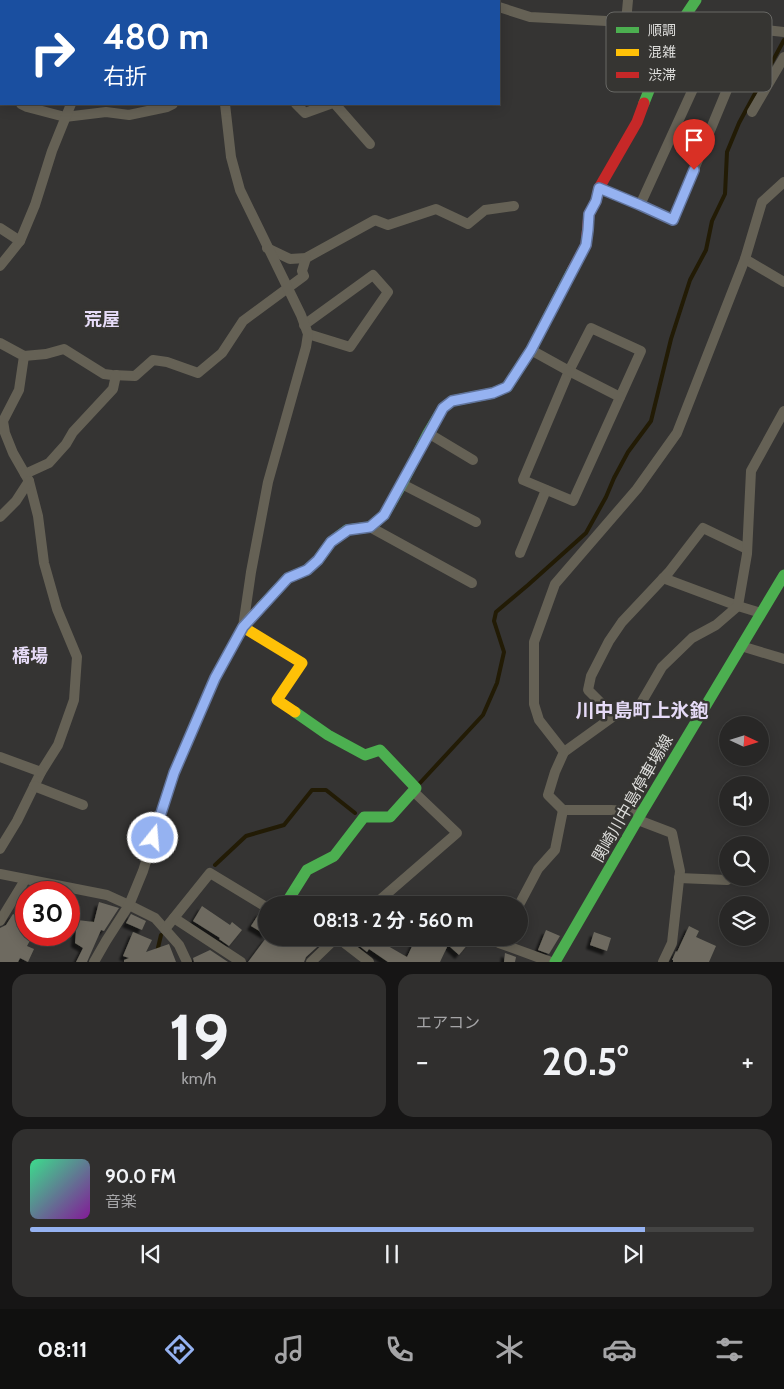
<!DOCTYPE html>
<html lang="ja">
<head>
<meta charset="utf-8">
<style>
  body { margin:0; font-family:Cabin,"Noto Sans JP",sans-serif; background:#302f2e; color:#f1f3f6; height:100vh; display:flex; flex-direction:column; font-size:19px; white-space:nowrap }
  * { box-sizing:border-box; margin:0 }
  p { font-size:16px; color:#a5a5a7 }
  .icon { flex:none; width:28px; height:28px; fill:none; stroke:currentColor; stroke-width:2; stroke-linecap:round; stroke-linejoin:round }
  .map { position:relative; height:962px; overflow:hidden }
  .side { display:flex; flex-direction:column; gap:12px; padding:12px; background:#161515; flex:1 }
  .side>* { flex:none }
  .banner { position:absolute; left:0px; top:0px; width:500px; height:105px; box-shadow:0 2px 12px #0003,0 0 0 1px #444443; background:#1a4fa0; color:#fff; overflow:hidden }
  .needle { width:32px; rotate:94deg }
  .fabs { position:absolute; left:719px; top:716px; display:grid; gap:10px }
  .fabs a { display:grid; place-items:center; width:50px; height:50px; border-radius:50%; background:#282726; box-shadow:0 2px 12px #0003,0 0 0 1px #444443; font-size:25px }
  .speed { position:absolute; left:15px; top:881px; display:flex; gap:10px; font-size:25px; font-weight:700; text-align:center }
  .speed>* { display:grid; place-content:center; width:65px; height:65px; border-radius:50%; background:#282726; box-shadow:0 2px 12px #0003,0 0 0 1px #444443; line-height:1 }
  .speed .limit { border:8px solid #d22; background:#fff; color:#111 }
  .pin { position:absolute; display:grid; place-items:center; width:42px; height:42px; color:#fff; margin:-51px -21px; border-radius:50% 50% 50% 0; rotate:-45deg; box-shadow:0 0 5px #0007 }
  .pin .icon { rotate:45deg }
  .me { position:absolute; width:55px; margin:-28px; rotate:17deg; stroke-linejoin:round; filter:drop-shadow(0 0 4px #0008) }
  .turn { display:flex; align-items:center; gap:18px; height:105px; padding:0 20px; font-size:22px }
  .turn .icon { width:65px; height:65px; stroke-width:2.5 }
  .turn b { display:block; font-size:35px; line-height:42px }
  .big { font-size:38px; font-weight:700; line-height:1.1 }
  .side .tile { flex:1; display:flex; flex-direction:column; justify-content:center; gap:8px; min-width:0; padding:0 18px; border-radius:15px; background:#302f2e }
  .side .dial { align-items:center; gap:0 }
  .dial b { font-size:65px; line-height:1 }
  .song { display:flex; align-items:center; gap:15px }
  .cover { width:60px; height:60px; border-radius:8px; background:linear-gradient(135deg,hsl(150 70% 55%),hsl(290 70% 35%)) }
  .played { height:5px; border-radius:2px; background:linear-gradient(90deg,#95b2f1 85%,#444443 85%) }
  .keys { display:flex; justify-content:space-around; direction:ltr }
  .heat { display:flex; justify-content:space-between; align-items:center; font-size:28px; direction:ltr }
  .side .tiles { flex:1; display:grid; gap:12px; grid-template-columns:1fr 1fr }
  .tile:last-child { grid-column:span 2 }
  .trip { position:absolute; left:258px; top:896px; width:270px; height:50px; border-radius:25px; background:#282726; box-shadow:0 2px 12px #0003,0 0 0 1px #444443; font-weight:700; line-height:50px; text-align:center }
  .menu { display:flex; height:80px; justify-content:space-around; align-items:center; background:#10100f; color:#a5a5a7 }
  .menu .icon { width:35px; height:35px }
  .menu .selected { color:#95b2f1 }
  .menu b { font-size:22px; color:#f1f3f6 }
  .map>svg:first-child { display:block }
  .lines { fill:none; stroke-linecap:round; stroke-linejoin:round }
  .stream { stroke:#221b05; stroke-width:4 }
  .building { fill:#6e6b60; filter:url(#shadow) }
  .street { stroke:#656155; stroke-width:10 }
  .fast { stroke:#4caf50; stroke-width:11 }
  .slow { stroke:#ffc107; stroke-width:11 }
  .jam { stroke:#c62828; stroke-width:11 }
  .route-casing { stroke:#61749d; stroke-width:12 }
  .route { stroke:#95b2f1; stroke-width:9 }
  .labels { text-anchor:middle; stroke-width:5; stroke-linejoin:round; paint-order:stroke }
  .street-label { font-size:16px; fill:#dededc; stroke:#363532 }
  .neighbourhood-label { font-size:18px; font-weight:bold; fill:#e6dbf7; stroke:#363532 }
  .quarter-label { font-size:19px; font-weight:bold; fill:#e6dbf7; stroke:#363532 }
  .key { fill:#363532; stroke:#686865; stroke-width:1 }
  .key-label { font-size:14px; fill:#dededc }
</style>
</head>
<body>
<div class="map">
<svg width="784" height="962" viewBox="0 0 784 962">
  <defs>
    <filter id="shadow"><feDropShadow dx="-4" dy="4" stdDeviation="1" flood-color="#0009"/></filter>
  </defs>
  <rect width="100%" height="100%" fill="#353433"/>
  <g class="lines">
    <g class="stream">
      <polyline points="420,783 483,715 497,683 504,652 494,621 496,612 528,585 586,533 606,497 614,478 628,452 651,421 671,339 690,280 706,250 712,221 725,194 727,152 739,123 784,40"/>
      <polyline points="215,865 246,836 284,825 312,790 326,790 355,813"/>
      <polyline points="157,952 161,935"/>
    </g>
  </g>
  <g class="building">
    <polygon points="99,902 119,908 104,931 101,930 87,962 76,962 83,948 75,943 76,931 69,930 69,919 94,922"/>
    <polygon points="202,906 230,925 232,922 242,930 229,946 219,939 220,938 193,921"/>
    <polygon points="260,912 266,915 266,935 251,926"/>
    <polygon points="13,914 26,921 26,935 33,935 27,946 34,949 28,962 20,958 18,962 0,962 0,928 6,925"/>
    <polygon points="131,914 146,921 142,930 126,923"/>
    <polygon points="689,926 699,931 696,937 716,946 709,962 673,962 673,960 672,960 676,951 677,952"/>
    <polygon points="546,930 560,936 549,954 538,950"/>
    <polygon points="133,932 152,940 146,952 169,944 176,962 124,962 124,960 129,958 123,956"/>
    <polygon points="594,932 611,938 607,951 590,945"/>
    <polygon points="266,938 327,938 306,957 304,962 248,962"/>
    <polygon points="362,938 394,938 388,946 407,957 416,938 473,938 459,955 448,945 440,962 388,962 369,949 367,952 357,944"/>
    <polygon points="210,950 228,962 194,962 193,958"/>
    <polygon points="505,953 516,957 515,962 504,962"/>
  </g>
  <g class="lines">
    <g class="street">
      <polyline points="85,0 86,1"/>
      <polyline points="196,0 196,1"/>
      <polyline points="481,0 483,1"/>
      <polyline points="312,1 313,0"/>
      <polyline points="499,7 530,17 626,22 681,21 784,32"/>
      <polyline points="626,22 628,0"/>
      <polyline points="0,94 1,94"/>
      <polyline points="21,104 27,107 65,117 106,112 129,115 167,107 173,104"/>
      <polyline points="296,104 305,113 330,104"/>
      <polyline points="335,104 370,144"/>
      <polyline points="752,112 784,57"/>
      <polyline points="599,188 640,205 709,54 724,26"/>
      <polyline points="640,205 673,220 736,68 709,54"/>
      <polyline points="0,228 20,241"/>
      <polyline points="267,248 290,259 306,258 375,220 388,225 436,209 468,224 485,210 514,206"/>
      <polyline points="745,259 784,282"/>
      <polyline points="0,266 20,241 35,205 52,151 71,104"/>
      <polyline points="304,325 373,275 388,292 350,347 308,334"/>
      <polygon points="591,328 641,351 573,501 523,480 569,371"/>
      <polyline points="0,343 24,356 19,390 3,421 5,433 13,453 29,481 38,516 44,563 57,609 77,657 74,700 58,745 41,772 17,821 0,849"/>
      <polyline points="531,350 569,371 620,397"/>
      <polyline points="24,356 46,354 64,349 104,374 112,375 135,376 153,360 167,362 198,373 222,353 243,321 304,276 302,271 306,258"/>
      <polyline points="428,433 473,460"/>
      <polyline points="25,474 49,463 66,444 73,432 113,389 116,375"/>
      <polyline points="402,484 476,522"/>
      <polyline points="0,517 16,501 29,481"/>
      <polyline points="370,527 472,583"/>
      <polyline points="520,553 546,490"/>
      <polyline points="663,578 738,606 761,613"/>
      <polyline points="741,646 784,659"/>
      <polyline points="612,717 604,706 588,690 591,676 609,641 622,622 669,572 703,528 747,549"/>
      <polyline points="564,752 614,716 637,710 662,667 692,638 716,625 738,606 747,554 751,471 784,411"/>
      <polyline points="0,757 41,772"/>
      <polyline points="34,786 83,805"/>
      <polyline points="642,812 611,810 563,810 548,795 555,772 564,752 539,720 534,704 534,642 555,584 637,489 677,433 745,259 762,202 784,182"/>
      <polyline points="638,820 672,833 680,871 672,943 663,962"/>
      <polyline points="0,874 107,895 129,905 155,918 179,945 187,962"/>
      <polyline points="679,878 727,880"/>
      <polyline points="374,905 457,833 413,791"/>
      <polyline points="519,905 538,869 555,850 563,810"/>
      <polyline points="174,918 241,962"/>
      <polyline points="0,921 25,880"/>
      <polyline points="165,929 210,873 266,907"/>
      <polyline points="338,938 369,962"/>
      <polyline points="502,938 499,943 551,962"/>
      <polyline points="94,962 106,941 129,905 143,871 174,773 215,678 243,627 251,572 268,482 306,347 308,334 301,315 240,190 231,157 225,104"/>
      <polyline points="311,962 336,938"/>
    </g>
    <g class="fast">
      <path d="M644 103C658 67 673 32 696 0"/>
      <polyline points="262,606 288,578 307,570 318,560 331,542 347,530 370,527 384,515 402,484 428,433 443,408 452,401 493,393 507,387 531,350 573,269"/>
      <polyline points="285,905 307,870 334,856 364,817 390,817 416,788 380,750 365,755 328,735 295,712"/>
      <polyline points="555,962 642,812 784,575"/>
    </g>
    <polyline class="slow" points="262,606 243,627 302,663 277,700 295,712"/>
    <polyline class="jam" points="573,269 586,245 589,214 596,201 599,188 637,122 644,103"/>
  </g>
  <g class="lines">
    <defs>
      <polyline id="route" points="153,838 174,773 215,678 243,627 288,578 307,570 318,560 331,542 348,530 370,527 384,515 443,408 452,401 493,393 507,387 531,350 586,245 588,230 589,214 596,201 599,188 640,205 673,220 694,170"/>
    </defs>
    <use href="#route" class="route-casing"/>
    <use href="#route" class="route"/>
  </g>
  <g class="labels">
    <g class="street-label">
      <text transform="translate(632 798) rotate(-60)" y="6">関崎川中島停車場線</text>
    </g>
    <g class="neighbourhood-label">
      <text x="102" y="326">荒屋</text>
      <text x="30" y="662">橋場</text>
    </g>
    <g class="quarter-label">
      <text x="642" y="717">川中島町上氷鉋</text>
    </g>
  </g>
  <rect x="606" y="12" width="166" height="80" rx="8" class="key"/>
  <rect x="616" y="27" width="23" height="6" fill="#4caf50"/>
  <rect x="616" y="49" width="23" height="7" fill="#ffc107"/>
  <rect x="616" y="72" width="23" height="6" fill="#c62828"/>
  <g class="key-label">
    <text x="648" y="35">順調</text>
    <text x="648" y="57">混雑</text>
    <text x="648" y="80">渋滞</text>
  </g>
</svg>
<div class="fabs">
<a><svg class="needle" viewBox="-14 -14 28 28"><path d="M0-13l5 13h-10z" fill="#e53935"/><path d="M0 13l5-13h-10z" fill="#a5a5a7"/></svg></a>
<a><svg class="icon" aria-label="sound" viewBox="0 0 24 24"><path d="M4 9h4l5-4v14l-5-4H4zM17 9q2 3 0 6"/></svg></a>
<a><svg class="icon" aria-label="search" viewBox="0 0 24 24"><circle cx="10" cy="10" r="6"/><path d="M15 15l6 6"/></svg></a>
<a><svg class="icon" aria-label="layers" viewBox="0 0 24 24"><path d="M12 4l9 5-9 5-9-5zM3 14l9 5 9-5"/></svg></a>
</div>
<div class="speed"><div class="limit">30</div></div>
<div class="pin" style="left:694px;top:170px;background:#d93025"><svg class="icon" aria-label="arrive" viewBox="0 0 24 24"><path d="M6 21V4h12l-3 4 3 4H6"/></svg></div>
<svg class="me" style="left:153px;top:838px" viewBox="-20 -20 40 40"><circle r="17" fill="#95b2f1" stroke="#fff" stroke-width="3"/><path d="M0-11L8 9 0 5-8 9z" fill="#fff"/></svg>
<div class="trip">08:13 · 2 分 · 560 m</div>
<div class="banner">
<div class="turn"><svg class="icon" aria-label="right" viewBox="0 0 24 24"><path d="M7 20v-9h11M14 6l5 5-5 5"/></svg><div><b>480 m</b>右折</div></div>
</div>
</div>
<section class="side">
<div class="tiles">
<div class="tile dial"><b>19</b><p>km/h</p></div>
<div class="tile"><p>エアコン</p>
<div class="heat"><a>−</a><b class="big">20.5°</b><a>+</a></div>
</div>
<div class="tile">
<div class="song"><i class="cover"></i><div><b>90.0 FM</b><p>音楽</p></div></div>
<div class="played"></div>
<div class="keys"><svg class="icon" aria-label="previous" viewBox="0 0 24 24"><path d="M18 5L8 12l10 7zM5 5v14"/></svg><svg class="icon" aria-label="pause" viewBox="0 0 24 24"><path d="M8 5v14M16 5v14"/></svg><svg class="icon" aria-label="next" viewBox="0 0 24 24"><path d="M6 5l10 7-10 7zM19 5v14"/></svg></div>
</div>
</div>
</section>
<nav class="menu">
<b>08:11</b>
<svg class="icon selected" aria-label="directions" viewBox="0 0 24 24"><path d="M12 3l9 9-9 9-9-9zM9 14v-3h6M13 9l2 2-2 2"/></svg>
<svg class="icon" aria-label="music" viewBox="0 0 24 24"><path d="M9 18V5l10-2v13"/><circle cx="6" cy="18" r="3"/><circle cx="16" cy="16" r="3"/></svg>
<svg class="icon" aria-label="phone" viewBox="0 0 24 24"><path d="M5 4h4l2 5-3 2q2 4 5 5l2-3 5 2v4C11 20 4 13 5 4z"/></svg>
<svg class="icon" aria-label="climate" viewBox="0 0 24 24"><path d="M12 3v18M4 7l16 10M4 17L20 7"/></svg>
<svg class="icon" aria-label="car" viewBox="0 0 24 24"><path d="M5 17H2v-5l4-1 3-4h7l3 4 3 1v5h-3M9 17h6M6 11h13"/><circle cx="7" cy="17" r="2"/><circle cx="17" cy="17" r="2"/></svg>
<svg class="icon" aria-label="filters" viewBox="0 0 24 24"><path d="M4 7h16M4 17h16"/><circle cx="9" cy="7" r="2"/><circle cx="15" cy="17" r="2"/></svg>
</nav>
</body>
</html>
